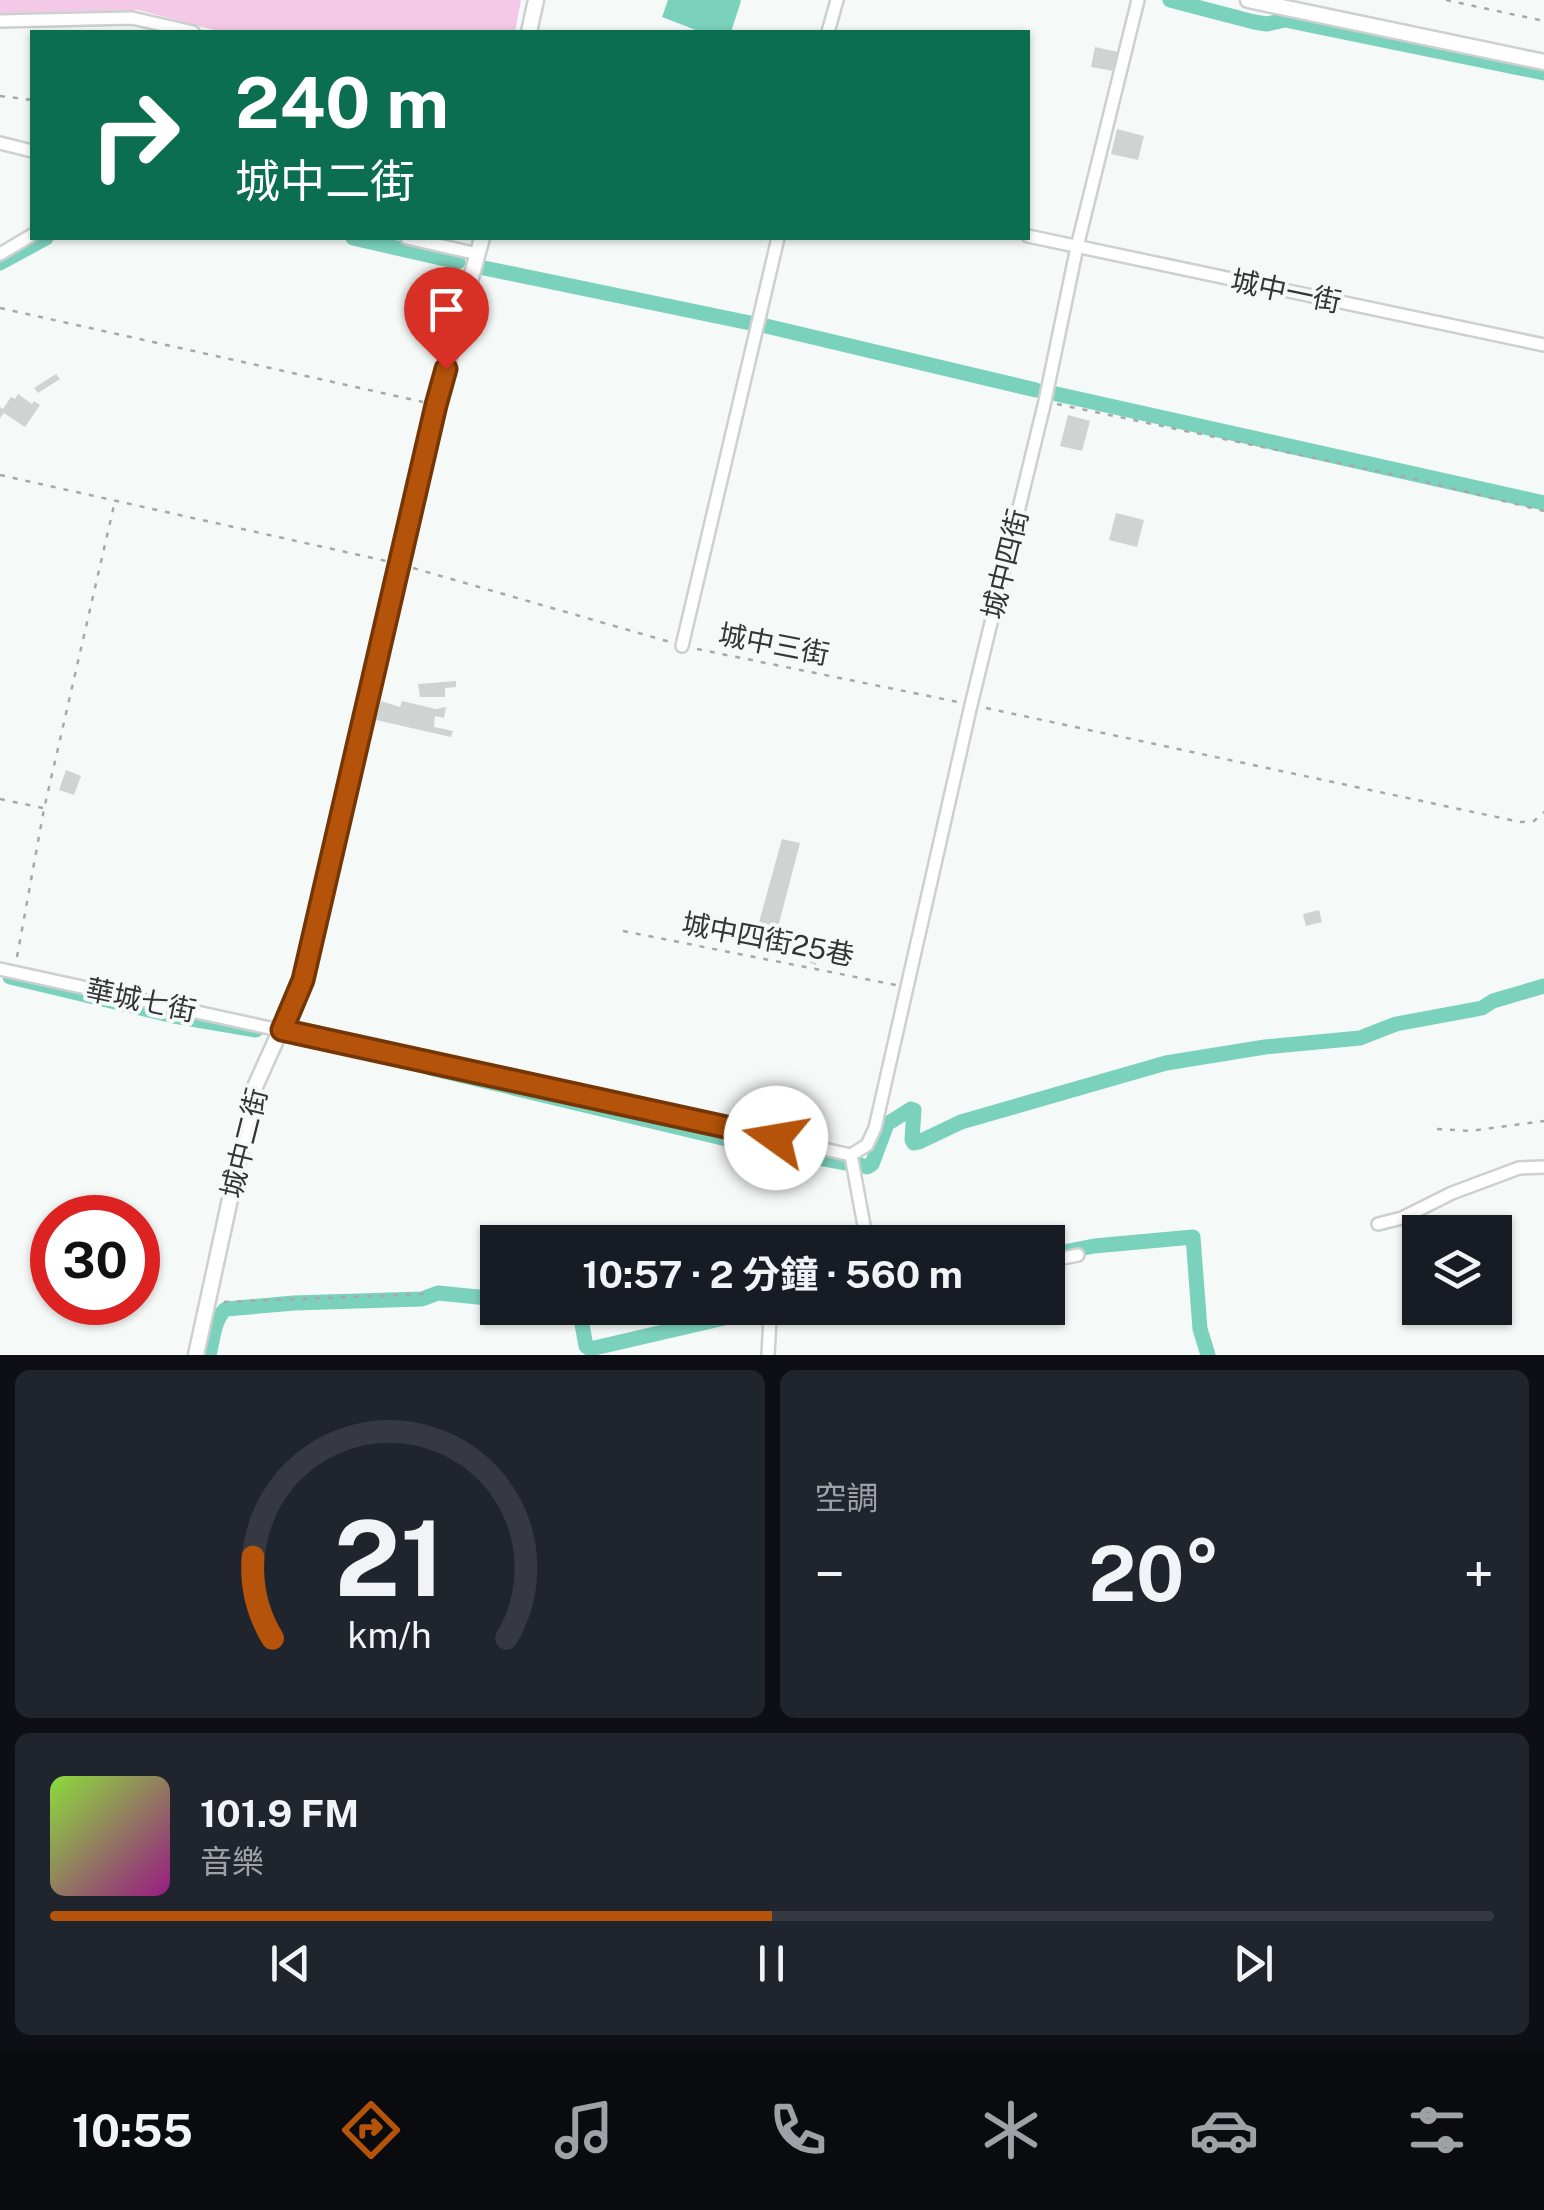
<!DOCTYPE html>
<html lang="zh-TW">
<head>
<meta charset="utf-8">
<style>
  body { margin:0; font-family:"Public Sans","Noto Sans TC",sans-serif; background:#20242c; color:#f1f3f6; height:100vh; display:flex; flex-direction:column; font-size:38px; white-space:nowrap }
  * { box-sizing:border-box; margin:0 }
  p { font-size:32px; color:#9ea1a6 }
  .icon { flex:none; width:55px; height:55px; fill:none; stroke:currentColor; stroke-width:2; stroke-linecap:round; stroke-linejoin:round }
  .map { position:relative; height:1355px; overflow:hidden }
  .drawer { display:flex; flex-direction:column; gap:15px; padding:15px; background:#0d0f14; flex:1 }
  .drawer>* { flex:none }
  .top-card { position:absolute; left:30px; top:30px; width:1000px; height:210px; border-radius:0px; box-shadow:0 2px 8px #0004; background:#0b6e4f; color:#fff; overflow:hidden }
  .fabs { position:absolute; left:1402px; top:1215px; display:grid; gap:20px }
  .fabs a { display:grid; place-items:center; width:110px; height:110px; border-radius:0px; background:#171b24; box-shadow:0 2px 8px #0004; font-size:50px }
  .speed { position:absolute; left:30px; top:1195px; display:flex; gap:20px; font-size:50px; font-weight:700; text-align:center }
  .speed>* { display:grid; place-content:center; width:130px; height:130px; border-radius:50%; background:#171b24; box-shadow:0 2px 8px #0004; line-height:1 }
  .speed .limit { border:15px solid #d22; background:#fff; color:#111 }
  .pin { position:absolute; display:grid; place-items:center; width:85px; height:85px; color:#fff; margin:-102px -42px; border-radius:50% 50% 50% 0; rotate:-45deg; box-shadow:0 0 10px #0007 }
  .pin .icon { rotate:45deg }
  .me { position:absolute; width:110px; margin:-55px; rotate:283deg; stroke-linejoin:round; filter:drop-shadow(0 0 8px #0008) }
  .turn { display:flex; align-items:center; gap:35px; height:210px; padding:0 40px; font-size:45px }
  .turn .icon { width:130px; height:130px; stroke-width:2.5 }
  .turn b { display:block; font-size:70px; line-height:85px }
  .big { font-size:75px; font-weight:700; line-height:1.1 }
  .drawer .widget { flex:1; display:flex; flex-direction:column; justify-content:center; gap:15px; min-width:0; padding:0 35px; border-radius:15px; background:#20242c }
  .drawer .dial { align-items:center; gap:0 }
  .dial svg { height:260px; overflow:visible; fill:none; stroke:#363941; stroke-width:7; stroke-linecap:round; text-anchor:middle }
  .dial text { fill:#f1f3f6; stroke:none }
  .song { display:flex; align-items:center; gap:30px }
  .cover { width:120px; height:120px; border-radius:15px; background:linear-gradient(135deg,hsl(90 70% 55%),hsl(310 70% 35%)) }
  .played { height:10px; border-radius:5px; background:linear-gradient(90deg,#b45309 50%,#363941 50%) }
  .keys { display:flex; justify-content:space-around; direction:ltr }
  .heat { display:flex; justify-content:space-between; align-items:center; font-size:55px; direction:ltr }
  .drawer .tiles { flex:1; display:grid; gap:15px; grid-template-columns:1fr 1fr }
  .widget:last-child { grid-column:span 2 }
  .trip { position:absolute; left:480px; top:1225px; width:585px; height:100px; border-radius:0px; background:#171b24; box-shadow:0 2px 8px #0004; font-weight:700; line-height:100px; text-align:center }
  .dock { display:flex; height:160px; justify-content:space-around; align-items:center; background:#090b0e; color:#9ea1a6 }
  .dock .icon { width:70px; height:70px }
  .dock .active { color:#b45309 }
  .dock b { font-size:45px; color:#f1f3f6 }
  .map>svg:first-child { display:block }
  .green { fill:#f4c9e7 }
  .water { fill:#7bd2bc }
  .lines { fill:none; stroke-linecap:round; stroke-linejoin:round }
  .canal { stroke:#7bd2bc; stroke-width:15 }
  .building { fill:#cfd3d1 }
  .minor-casing { stroke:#ccd0ce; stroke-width:16 }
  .tertiary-casing { stroke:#ccd0ce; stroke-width:19 }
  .path { stroke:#a6a9a8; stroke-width:2.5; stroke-dasharray:5 8; stroke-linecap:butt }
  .minor { stroke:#fff; stroke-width:11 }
  .tertiary { stroke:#fff; stroke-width:14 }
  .route-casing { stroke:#753606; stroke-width:25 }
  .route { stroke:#b45309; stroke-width:18 }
  .labels { text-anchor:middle; stroke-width:8; stroke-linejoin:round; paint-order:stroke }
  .street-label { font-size:28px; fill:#343635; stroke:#f5f9f8 }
</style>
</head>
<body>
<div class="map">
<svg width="1544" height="1355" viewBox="0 0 1544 1355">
  <rect width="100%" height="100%" fill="#f5f9f8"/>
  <polygon class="green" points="0,0 521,0 515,32 222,32 138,10 0,14"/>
  <polygon class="water" points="668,0 740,0 741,1 731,32 701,32 662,17"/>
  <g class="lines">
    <g class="canal">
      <polyline points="1170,0 1254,22 1267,24 1285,20 1544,73"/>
      <polyline points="353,238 458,262"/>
      <polyline points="0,263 46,238"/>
      <polyline points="484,268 750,323"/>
      <polyline points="766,326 1036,390"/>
      <polyline points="1052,393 1544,503"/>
      <polyline points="10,977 174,1016 256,1030"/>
      <polyline points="430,1068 760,1147 845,1163"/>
      <polyline points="861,1165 867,1167 872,1164 887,1124 911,1109 914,1110 912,1140 914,1143 919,1142 961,1122 1166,1063 1265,1047 1360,1038 1396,1024 1482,1008 1493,1001 1544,986"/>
      <polyline points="1048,1255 1094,1246 1193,1237 1200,1329 1208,1355"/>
      <polyline points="579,1308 586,1346 590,1349 767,1308"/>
      <path d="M209 1355C213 1340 214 1318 226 1309L294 1303 422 1299 438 1293 498 1299"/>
    </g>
  </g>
  <g class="building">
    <polygon points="1095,47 1123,53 1119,72 1091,67"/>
    <polygon points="1117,129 1144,136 1138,160 1111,154"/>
    <polygon points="56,374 60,379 38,393 34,388"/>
    <polygon points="18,394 32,404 34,401 40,405 25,427 4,413 0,418 0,407 3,409 11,397 15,399"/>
    <polygon points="1068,415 1090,421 1082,451 1060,446"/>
    <polygon points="1116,513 1144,520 1137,547 1109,540"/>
    <polygon points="456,681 456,687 445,688 445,697 420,697 418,684"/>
    <polygon points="381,701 400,707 402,701 436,709 446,707 444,718 435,716 434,727 453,731 451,737 376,720"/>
    <polygon points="66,770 81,776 74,795 59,790"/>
    <polygon points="782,839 800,843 777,931 758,926"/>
    <polygon points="1319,910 1322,922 1306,926 1303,914"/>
    <polygon points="817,938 824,940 816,965 810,963"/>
  </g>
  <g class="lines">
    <defs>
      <g id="minor">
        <polyline points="0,21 132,18 193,32"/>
        <polyline points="828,32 837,0"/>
        <polyline points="0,143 32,151"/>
        <polyline points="1028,236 1544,345"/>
        <polyline points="407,238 478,254"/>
        <polyline points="0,254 32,235"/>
        <polyline points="682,646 778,238"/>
        <polyline points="0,969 851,1155"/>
        <polyline points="1378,1224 1402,1218 1452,1193 1519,1168 1544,1167"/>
        <polyline points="867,1242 851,1155 867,1145 875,1128 971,705 1045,401 1077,247 1138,0"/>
        <polyline points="1048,1261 1078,1255"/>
        <polyline points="768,1355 770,1318 775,1314 803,1308"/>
      </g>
      <g id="tertiary">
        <polyline points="1248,0 1544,62"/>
        <polyline points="529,32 536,0"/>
        <polyline points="196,1355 254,1089 303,980 436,405 482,238"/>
      </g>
    </defs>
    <use href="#minor" class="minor-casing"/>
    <use href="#tertiary" class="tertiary-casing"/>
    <g class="path">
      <polyline points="1446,0 1544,21"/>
      <polyline points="0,96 32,100"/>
      <polyline points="0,308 423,402"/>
      <polyline points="1057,404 1415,479 1544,511"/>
      <polyline points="0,475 386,561"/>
      <polyline points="413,568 670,642"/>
      <polyline points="697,649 958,702"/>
      <polyline points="986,708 1520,822 1534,821 1544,812"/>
      <polyline points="0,799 43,808"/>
      <polyline points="623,931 896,985"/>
      <polyline points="17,957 44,809 115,501"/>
      <polyline points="1437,1129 1470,1131 1544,1121"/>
      <polyline points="224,1302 424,1294"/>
    </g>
    <use href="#minor" class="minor"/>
    <use href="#tertiary" class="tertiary"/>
  </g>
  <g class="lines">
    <defs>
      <polyline id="route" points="446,369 436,405 303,980 282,1030 776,1138"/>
    </defs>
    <use href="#route" class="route-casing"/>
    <use href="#route" class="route"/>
  </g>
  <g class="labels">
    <g class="street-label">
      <text transform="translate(1286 291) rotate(12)" y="10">城中一街</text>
      <text transform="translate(1005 564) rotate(-76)" y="10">城中四街</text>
      <text transform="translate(774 644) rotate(11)" y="10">城中三街</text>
      <text transform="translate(768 939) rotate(11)" y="10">城中四街25巷</text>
      <text transform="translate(141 1000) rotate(12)" y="10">華城七街</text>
      <text transform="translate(244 1143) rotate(-76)" y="10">城中二街</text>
    </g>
  </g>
</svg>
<div class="fabs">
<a><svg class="icon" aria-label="layers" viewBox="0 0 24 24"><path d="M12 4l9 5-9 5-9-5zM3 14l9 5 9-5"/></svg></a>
</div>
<div class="speed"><div class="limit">30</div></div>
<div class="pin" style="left:446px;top:369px;background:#d93025"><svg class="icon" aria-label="arrive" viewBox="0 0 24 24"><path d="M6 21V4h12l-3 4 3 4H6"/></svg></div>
<svg class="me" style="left:776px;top:1138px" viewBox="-20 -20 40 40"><circle r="19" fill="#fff"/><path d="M0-13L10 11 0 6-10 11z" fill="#b45309"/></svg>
<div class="trip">10:57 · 2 分鐘 · 560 m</div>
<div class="top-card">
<div class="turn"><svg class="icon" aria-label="right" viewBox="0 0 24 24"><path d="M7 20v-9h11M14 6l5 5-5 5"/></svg><div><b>240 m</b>城中二街</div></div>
</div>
</div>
<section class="drawer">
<div class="tiles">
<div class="widget dial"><svg viewBox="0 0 100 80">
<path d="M14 69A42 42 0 1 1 86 69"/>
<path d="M14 69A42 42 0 0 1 8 44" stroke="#b45309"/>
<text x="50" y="56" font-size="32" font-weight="700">21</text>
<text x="50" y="72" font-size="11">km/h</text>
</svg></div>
<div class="widget"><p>空調</p>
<div class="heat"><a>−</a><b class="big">20°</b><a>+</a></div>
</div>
<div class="widget">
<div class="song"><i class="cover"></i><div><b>101.9 FM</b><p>音樂</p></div></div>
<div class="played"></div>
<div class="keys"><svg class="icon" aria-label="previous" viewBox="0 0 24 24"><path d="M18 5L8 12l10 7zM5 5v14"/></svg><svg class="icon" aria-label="pause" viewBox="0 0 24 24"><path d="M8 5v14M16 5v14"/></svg><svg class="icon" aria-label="next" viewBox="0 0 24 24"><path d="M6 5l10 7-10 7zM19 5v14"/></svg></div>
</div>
</div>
</section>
<nav class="dock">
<b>10:55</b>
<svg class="icon active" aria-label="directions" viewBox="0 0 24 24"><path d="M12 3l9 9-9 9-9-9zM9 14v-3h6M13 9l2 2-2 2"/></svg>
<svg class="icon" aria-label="music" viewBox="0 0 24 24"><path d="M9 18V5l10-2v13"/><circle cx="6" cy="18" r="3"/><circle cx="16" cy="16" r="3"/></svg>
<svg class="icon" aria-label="phone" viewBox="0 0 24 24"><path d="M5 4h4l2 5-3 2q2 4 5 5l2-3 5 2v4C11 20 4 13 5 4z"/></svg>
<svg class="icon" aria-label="climate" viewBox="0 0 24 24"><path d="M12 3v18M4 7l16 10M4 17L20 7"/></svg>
<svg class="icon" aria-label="car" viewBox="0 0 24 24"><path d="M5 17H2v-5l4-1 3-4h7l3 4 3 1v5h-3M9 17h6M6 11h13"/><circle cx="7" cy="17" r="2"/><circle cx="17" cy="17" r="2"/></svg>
<svg class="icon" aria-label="filters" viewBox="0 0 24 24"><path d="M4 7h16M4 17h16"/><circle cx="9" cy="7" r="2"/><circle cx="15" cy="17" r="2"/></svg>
</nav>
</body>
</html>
